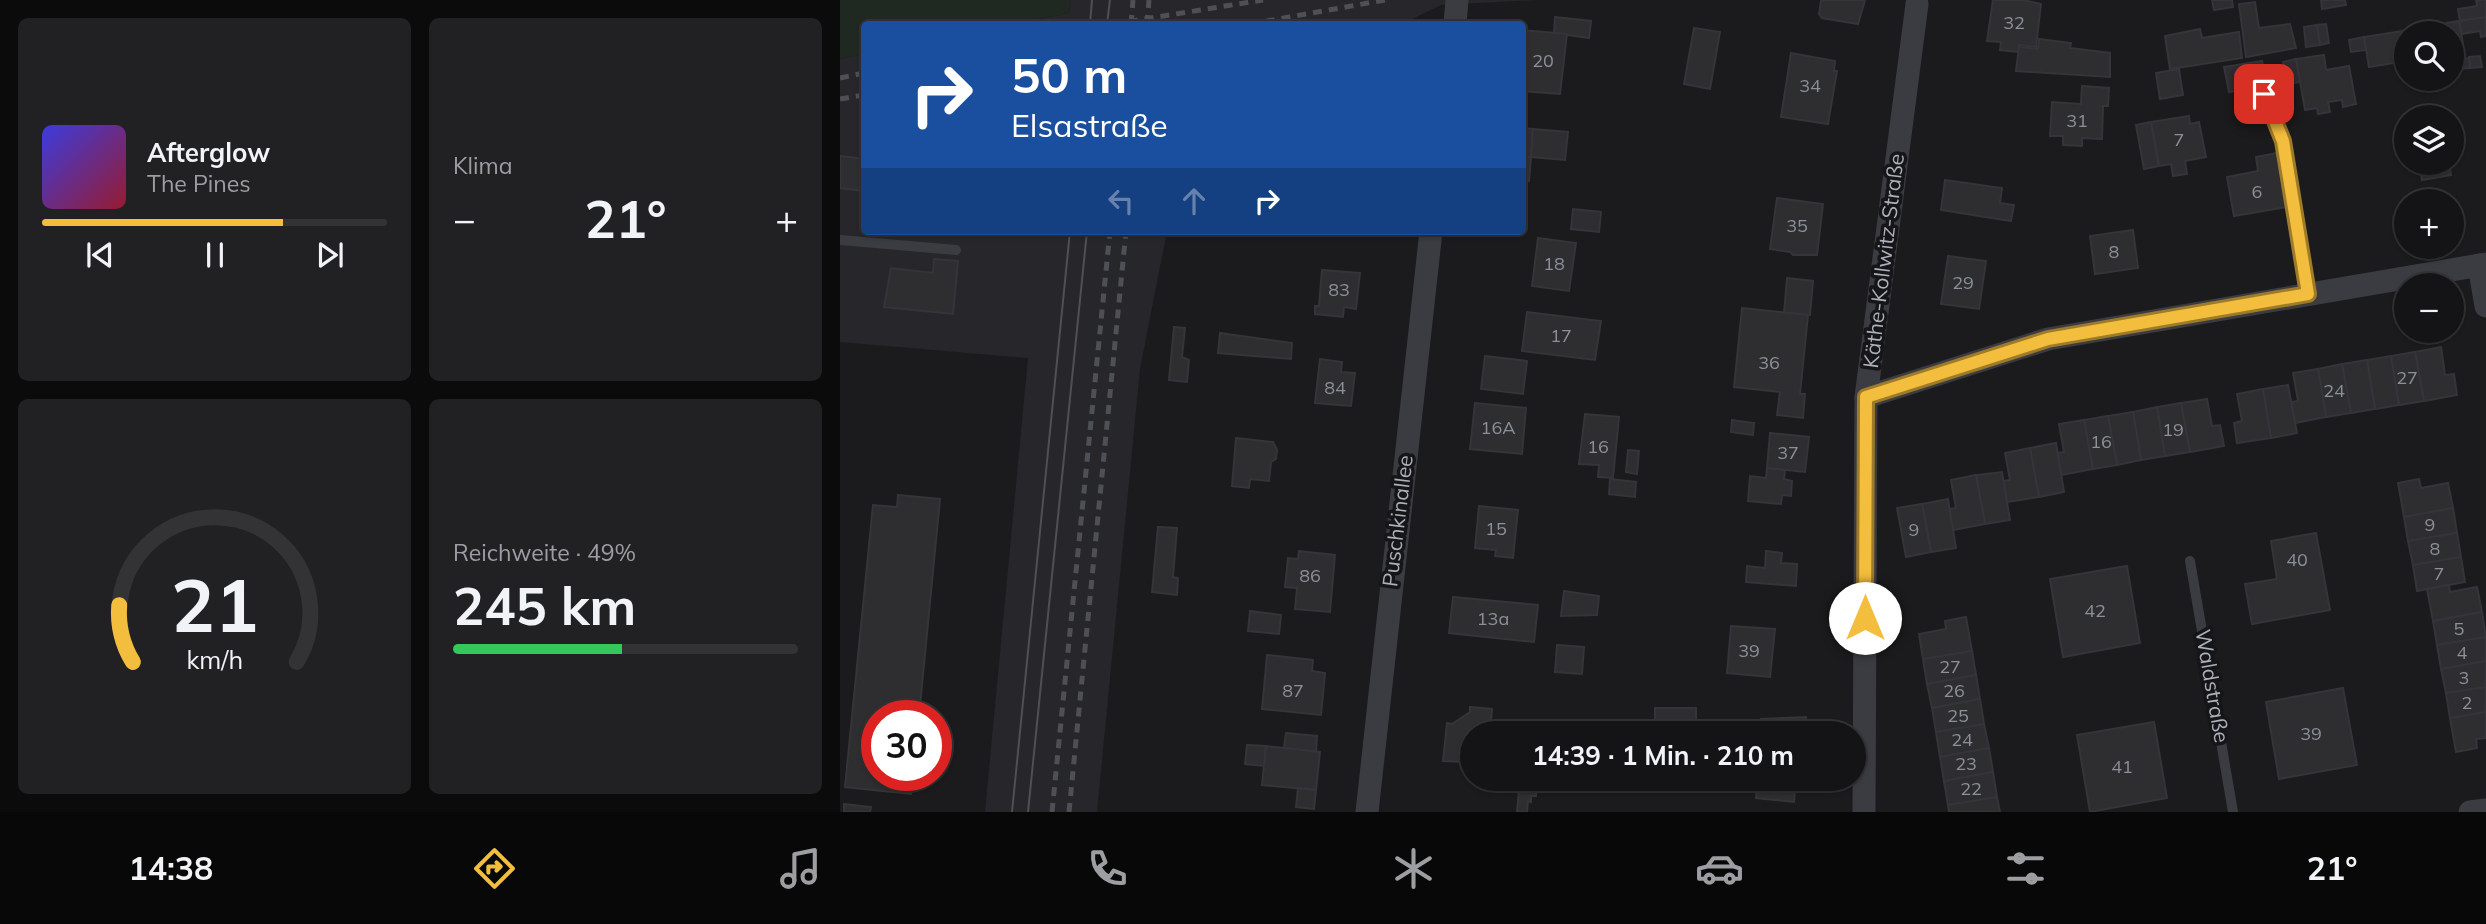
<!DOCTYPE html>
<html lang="de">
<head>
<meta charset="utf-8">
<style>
  body { margin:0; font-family:Mulish,sans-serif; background:#212123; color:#f1f3f6; height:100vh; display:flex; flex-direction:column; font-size:26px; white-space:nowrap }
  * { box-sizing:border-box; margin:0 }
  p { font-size:23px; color:#9d9ea1 }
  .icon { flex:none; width:38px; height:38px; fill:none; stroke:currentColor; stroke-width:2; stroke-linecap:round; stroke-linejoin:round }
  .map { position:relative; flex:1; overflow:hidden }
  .panel { display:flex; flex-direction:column; gap:18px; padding:18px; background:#0b0b0c; width:840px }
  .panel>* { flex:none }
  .hud { position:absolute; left:21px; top:21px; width:665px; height:214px; border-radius:7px; box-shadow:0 2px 5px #0004,0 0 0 2px #333335; background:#1a4fa0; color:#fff; overflow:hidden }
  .buttons { position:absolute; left:1554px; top:21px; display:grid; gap:14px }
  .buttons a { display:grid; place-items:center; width:70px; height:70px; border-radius:50%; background:#141416; box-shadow:0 2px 5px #0004,0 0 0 2px #333335; font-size:35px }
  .speed { position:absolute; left:21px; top:700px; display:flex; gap:14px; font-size:35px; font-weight:700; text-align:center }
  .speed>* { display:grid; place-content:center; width:91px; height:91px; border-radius:50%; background:#141416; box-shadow:0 2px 5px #0004,0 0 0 2px #333335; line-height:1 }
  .speed .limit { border:10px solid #d22; background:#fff; color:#111 }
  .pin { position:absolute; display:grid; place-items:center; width:60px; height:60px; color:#fff; margin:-30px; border-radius:14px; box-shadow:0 4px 10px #0006 }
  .me { position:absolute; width:77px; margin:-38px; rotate:0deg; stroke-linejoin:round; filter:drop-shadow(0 0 5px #0008) }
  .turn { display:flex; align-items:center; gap:24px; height:147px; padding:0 35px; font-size:32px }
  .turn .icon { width:91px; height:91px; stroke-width:2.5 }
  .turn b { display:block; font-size:49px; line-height:60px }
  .lanes { display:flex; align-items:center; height:66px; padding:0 35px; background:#0003; justify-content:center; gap:35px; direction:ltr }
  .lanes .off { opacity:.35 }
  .big { font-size:52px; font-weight:700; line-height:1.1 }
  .panel .card { flex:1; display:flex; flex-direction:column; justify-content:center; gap:10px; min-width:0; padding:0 24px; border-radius:10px; background:#212123 }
  .panel .dial { align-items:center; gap:0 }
  .dial svg { height:182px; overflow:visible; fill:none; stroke:#333335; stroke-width:7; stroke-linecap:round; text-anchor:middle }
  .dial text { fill:#f1f3f6; stroke:none }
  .song { display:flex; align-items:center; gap:21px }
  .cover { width:84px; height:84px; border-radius:10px; background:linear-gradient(135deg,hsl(240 70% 55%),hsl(350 70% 35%)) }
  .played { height:7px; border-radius:4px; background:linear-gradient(90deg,#f3bd3d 70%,#333335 70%) }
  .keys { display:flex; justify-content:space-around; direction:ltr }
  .heat { display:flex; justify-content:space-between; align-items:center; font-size:38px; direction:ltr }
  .charge { height:10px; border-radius:5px; background:linear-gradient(90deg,#34c759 49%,#333335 0) }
  .panel .tiles { flex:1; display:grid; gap:18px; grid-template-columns:repeat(2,1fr) }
  .trip { position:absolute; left:620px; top:721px; width:406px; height:70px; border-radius:35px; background:#141416; box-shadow:0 2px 5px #0004,0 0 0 2px #333335; font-weight:700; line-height:70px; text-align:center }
  .tabs { display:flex; height:112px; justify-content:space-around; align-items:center; background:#080809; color:#9d9ea1 }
  .tabs .icon { width:49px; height:49px }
  .tabs .selected { color:#f3bd3d }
  .tabs b { font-size:32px; color:#f1f3f6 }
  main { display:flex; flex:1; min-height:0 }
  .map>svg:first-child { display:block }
  .built { fill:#27262a }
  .green { fill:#202822 }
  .building { fill:#2e2e31; stroke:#353539; stroke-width:2 }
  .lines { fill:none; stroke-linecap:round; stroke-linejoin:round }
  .service { stroke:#3b3c42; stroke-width:10 }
  .minor { stroke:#3b3c42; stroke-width:23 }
  .tram { stroke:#4e5057; stroke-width:2 }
  .rail { stroke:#4e5057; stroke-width:5; stroke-dasharray:9 7; stroke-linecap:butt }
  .route-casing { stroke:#9e7b28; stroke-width:18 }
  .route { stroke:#f3bd3d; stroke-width:12 }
  .labels { text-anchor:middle; stroke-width:7; stroke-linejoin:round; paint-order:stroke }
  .number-label { font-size:18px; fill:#8c9098 }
  .street-label { font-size:21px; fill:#adb1bc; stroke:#161518 }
</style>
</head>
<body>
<main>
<section class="panel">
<div class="tiles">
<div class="card">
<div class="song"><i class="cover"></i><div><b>Afterglow</b><p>The Pines</p></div></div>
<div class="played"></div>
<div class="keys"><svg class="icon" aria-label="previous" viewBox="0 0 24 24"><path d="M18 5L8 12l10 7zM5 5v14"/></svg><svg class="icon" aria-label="pause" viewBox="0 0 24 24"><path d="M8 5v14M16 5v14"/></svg><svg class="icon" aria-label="next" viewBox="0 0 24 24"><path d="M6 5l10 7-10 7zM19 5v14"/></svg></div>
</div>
<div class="card"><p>Klima</p>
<div class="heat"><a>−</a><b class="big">21°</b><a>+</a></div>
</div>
<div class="card dial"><svg viewBox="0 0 100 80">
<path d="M14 69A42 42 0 1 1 86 69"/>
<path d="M14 69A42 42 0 0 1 8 44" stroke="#f3bd3d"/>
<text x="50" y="56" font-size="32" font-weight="700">21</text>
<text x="50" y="72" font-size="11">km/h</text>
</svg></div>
<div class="card"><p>Reichweite · 49%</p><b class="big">245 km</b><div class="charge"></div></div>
</div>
</section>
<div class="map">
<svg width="1646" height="812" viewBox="0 0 1646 812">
  <rect width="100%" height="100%" fill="#1b1b1d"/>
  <g class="built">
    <polygon points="231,0 698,0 601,5 572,19 538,24 174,24 229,13"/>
    <polygon points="24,54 24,231 327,231 300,369 257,812 145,812 188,358 0,342 0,59"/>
  </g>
  <polygon class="green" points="0,0 231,0 229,13 174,24 24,24 24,54 0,59"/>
  <g class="building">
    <polygon points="984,0 1025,0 1018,24 982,18 979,14 981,1"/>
    <polygon points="1153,0 1183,0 1201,4 1196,47 1179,45 1178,52 1160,50 1161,42 1147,41"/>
    <polygon points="1372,0 1392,0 1393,7 1374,10"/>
    <polygon points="1481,0 1505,0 1506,5 1482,9"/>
    <polygon points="1636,0 1646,0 1646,17 1620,21 1618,9 1637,6"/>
    <polygon points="1415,2 1419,28 1450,24 1456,48 1406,57 1399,4"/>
    <polygon points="715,17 751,21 749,38 714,33"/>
    <polygon points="1646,17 1646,36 1641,37 1640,31 1621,34 1619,21"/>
    <polygon points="1619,21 1623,44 1612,46 1612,33 1608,33 1606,23"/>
    <polygon points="1486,24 1489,43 1480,45 1477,25"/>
    <polygon points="1606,24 1607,33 1566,33 1566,44 1564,30"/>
    <polygon points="1477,25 1480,45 1466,47 1464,27"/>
    <polygon points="854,28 880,32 870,89 844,84"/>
    <polygon points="1360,29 1362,38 1399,32 1402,58 1330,69 1325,36"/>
    <polygon points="682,30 727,34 720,94 682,91"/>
    <polygon points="1563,31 1566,61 1529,67 1524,37"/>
    <polygon points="1524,37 1526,50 1511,52 1509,40"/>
    <polygon points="1199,39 1231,43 1230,48 1270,53 1270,77 1176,71 1179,47 1198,49"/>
    <polygon points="951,53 995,61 994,71 997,71 988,124 941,117"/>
    <polygon points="1484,55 1486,70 1509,66 1516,104 1503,107 1502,100 1488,102 1490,112 1478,114 1477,108 1465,110 1456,59"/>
    <polygon points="1640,56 1642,67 1630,68 1629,57"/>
    <polygon points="1629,58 1630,68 1619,69 1618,60"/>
    <polygon points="1456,59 1460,82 1447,84 1443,62"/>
    <polygon points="1422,61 1427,85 1389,92 1384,67"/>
    <polygon points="1339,69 1343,95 1320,99 1316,73"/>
    <polygon points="1242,86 1269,88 1268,106 1263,106 1262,139 1242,138 1242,146 1223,145 1223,136 1210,136 1212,102 1241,104"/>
    <polygon points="1349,116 1350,124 1359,122 1366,157 1345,161 1347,174 1333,176 1331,164 1319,166 1311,122"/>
    <polygon points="1311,122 1319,166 1304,169 1296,125"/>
    <polygon points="682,128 693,129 691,157 682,157"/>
    <polygon points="693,129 728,132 725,160 691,157"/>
    <polygon points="1437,153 1447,207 1394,216 1387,177 1418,171 1416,157"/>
    <polygon points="0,156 24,159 24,191 0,188"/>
    <polygon points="682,157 691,157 689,181 682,180"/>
    <polygon points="1579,163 1609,163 1611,175 1582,180"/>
    <polygon points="1105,180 1162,188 1160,203 1174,205 1171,221 1101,210"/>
    <polygon points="937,198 983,204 977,255 953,255 950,252 930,249"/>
    <polygon points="733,209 761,212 759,232 731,229"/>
    <polygon points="1293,230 1298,268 1255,274 1250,236"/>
    <polygon points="698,238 736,243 729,291 692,286"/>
    <polygon points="1108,256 1146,261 1139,309 1101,304"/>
    <polygon points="94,259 118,261 113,314 44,307 51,268 93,273"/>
    <polygon points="482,270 520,273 516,309 504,307 503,317 475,314 475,306 479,306"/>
    <polygon points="947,278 973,281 970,315 944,313"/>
    <polygon points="902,308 968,315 960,394 965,394 963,418 937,415 940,392 894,387"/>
    <polygon points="687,312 761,321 755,360 682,351"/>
    <polygon points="334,327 345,328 342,357 349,360 347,382 329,380"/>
    <polygon points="380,333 452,343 451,359 378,353"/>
    <polygon points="1601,347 1605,375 1614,374 1617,395 1584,401 1575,352"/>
    <polygon points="1575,352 1584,401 1559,405 1551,356"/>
    <polygon points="645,356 687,361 683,394 641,389"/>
    <polygon points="1551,356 1559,405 1535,409 1527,360"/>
    <polygon points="480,359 502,362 501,372 515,373 511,406 475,403"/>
    <polygon points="1527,360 1535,409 1511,413 1502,364"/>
    <polygon points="1502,364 1511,413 1486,417 1478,369"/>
    <polygon points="1478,369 1486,417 1455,423 1451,402 1458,401 1453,373"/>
    <polygon points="1448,385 1457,433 1431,438 1423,389"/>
    <polygon points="1423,389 1431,438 1397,443 1394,423 1402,421 1397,394"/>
    <polygon points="1367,399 1372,426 1380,425 1384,446 1350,452 1341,403"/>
    <polygon points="635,403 686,408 682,454 630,449"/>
    <polygon points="1341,403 1350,452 1325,456 1317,407"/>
    <polygon points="1317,407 1325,456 1301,460 1293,412"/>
    <polygon points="1293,412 1301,460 1277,465 1268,416"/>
    <polygon points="745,414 779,417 773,478 758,477 759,465 739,464"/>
    <polygon points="1268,416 1277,465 1253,469 1244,420"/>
    <polygon points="892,420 914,423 913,435 891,432"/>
    <polygon points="1244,420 1253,469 1221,475 1217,453 1224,452 1219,424"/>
    <polygon points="930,433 969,437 965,472 927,468"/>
    <polygon points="396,438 433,442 437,450 436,459 431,462 429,481 410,479 409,488 392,486"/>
    <polygon points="1216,443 1224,492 1199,497 1190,448"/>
    <polygon points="1190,448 1199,497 1167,502 1163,481 1170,480 1165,453"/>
    <polygon points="788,450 799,451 797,474 786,472"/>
    <polygon points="927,468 945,470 944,479 952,481 951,496 942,495 941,504 908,501 910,476 926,478"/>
    <polygon points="1162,472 1170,520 1145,524 1136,475"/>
    <polygon points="1136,475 1145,524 1113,530 1109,509 1116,508 1111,480"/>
    <polygon points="770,479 796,482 795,497 769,494"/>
    <polygon points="1579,479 1581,488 1608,483 1613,508 1564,517 1558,483"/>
    <polygon points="58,495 100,499 79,716 37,716 37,775 73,775 71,794 5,787 33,505 57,507"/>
    <polygon points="1108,499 1116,548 1091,552 1082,504"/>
    <polygon points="1082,504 1091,552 1066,557 1057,508"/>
    <polygon points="639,506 678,510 673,558 655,556 656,550 635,548"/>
    <polygon points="1613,508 1617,533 1568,541 1564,517"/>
    <polygon points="318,527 337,528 333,577 338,578 337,595 312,592"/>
    <polygon points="1476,533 1490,610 1412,624 1405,584 1437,579 1431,541"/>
    <polygon points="1617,533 1621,557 1573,565 1568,541"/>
    <polygon points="459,551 495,555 490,612 455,609 457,588 445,587 448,558 458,559"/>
    <polygon points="926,551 942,553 941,563 957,564 956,586 906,582 907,566 925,568"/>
    <polygon points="1621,557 1625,582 1577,591 1573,565"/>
    <polygon points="1287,566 1300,643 1223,657 1210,579"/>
    <polygon points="1609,585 1610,592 1637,587 1642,612 1593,621 1587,589"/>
    <polygon points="724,591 759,596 757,615 721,616"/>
    <polygon points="613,597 698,605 694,642 609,633"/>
    <polygon points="410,611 441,615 439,634 408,631"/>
    <polygon points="1642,612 1646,637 1597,645 1593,621"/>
    <polygon points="1126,617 1132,651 1083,659 1079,634 1106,629 1105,621"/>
    <polygon points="891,626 935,629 930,677 887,673"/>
    <polygon points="1646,637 1646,661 1601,669 1597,645"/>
    <polygon points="717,645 744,647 742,674 715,672"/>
    <polygon points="1132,651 1136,675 1087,684 1083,659"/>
    <polygon points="427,655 473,660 472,671 485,673 481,715 422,709"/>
    <polygon points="1646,661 1646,687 1606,693 1601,669"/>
    <polygon points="1136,675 1140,699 1092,708 1087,684"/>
    <polygon points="1646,687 1646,712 1610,718 1606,693"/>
    <polygon points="1503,688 1517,765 1439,779 1426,702"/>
    <polygon points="1140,699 1144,724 1096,732 1092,708"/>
    <polygon points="630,707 652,709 650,733 632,733 632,769 624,769 625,762 603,761 607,723 612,724 630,712"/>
    <rect x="815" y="708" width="41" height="25"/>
    <polygon points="1646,712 1646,738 1636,739 1637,748 1616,752 1610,718"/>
    <polygon points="966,717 967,733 922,733 921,719"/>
    <polygon points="1314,722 1327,798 1250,812 1237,735"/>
    <polygon points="1144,724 1149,748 1100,757 1096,732"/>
    <polygon points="446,733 477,736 476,752 444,748"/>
    <polygon points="407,745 426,746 424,766 405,764"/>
    <polygon points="426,746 480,752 476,790 422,785"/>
    <polygon points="1149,748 1153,772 1104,781 1100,757"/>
    <polygon points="1153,772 1157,797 1108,805 1104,781"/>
    <polygon points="680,779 697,779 696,796 691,796 691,802 688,801 687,812 677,812"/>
    <polygon points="917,786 955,789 954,802 916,798"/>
    <polygon points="458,788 476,790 474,809 456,807"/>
    <polygon points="1157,797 1160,812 1109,812 1108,805"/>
    <polygon points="4,804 31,807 30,812 4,812"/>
  </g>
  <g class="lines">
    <g class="service">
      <polyline points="1424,94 1443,141 1468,294"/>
      <polyline points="0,240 116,250"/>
      <polyline points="1350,561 1393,812"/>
    </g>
    <g class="minor">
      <polyline points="615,24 617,0"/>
      <polyline points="1639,265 1646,306"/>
      <polyline points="1026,397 1208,339 1646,264"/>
      <polyline points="527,812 591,231"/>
      <polyline points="1024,812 1026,397 1077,4"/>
      <polyline points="1630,812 1646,810"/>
    </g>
    <g class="tram">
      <polyline points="250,24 252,0"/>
      <polyline points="267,24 270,0"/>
      <polyline points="172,812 230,231"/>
      <polyline points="188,812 247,231"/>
    </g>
    <g class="rail">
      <polyline points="273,24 423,0"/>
      <polyline points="291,24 293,0"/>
      <polyline points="307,24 309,0"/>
      <polyline points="410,24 545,0"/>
      <polyline points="0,78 24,73"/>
      <polyline points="0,99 24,95"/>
      <polyline points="212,812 270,231"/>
      <polyline points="229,812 286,231"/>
    </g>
  </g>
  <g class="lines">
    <defs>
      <polyline id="route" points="1025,618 1026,397 1208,339 1468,294 1443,141 1424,94"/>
    </defs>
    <use href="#route" class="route-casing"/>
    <use href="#route" class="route"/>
  </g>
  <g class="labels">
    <g class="number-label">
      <text x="1174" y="29">32</text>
      <text x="703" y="67">20</text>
      <text x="970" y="92">34</text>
      <text x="1237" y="127">31</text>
      <text x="1339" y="146">7</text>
      <text x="1417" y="198">6</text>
      <text x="957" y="232">35</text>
      <text x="1274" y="258">8</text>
      <text x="714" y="270">18</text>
      <text x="1123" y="289">29</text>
      <text x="499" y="296">83</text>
      <text x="721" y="342">17</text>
      <text x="929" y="369">36</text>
      <text x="1567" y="384">27</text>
      <text x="495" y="394">84</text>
      <text x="1494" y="397">24</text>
      <text x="658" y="434">16A</text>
      <text x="1333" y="436">19</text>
      <text x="1261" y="448">16</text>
      <text x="758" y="453">16</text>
      <text x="948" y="459">37</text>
      <text x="1590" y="531">9</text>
      <text x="656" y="535">15</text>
      <text x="1074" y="536">9</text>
      <text x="1595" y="555">8</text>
      <text x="1457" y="566">40</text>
      <text x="1599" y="580">7</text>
      <text x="470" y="582">86</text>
      <text x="1255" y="617">42</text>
      <text x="653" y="625">13a</text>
      <text x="1619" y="635">5</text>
      <text x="909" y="657">39</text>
      <text x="1622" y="659">4</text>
      <text x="1110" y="673">27</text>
      <text x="1624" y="684">3</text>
      <text x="453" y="697">87</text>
      <text x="1114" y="697">26</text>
      <text x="1627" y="709">2</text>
      <text x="1118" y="722">25</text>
      <text x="1471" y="740">39</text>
      <text x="1122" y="746">24</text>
      <text x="1126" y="770">23</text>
      <text x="1282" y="773">41</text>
      <text x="1131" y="795">22</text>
    </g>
    <g class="street-label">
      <text transform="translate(1044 261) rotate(-83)" y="7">Käthe-Kollwitz-Straße</text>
      <text transform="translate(558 521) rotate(-83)" y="7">Puschkinallee</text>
      <text transform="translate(1372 686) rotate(80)" y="7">Waldstraße</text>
    </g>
  </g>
</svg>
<div class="buttons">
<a><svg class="icon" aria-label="search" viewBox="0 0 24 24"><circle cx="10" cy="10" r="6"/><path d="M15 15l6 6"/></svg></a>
<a><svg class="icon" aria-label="layers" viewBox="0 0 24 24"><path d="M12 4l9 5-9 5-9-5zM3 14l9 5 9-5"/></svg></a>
<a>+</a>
<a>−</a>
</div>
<div class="speed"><div class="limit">30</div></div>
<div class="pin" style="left:1424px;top:94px;background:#d93025"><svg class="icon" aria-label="arrive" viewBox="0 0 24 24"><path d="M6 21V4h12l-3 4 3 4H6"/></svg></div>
<svg class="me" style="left:1025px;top:618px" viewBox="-20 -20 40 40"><circle r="19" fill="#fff"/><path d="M0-13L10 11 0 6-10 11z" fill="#f3bd3d"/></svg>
<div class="trip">14:39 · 1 Min. · 210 m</div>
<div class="hud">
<div class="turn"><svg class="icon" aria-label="right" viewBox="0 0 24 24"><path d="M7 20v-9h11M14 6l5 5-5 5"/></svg><div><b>50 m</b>Elsastraße</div></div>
<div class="lanes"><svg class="icon off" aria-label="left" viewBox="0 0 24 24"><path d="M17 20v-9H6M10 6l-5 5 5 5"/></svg><svg class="icon off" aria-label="ahead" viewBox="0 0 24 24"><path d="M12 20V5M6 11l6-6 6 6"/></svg><svg class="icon" aria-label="right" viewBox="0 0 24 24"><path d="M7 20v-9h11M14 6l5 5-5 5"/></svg></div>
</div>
</div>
</main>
<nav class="tabs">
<b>14:38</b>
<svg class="icon selected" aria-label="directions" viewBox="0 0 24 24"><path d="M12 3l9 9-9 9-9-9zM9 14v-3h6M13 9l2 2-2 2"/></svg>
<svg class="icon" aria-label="music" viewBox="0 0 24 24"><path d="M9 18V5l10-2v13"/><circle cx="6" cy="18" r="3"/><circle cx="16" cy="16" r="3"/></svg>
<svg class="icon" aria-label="phone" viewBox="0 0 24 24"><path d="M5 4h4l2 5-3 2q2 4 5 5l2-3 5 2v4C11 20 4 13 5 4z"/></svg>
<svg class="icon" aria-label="climate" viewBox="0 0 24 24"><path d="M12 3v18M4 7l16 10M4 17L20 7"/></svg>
<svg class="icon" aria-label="car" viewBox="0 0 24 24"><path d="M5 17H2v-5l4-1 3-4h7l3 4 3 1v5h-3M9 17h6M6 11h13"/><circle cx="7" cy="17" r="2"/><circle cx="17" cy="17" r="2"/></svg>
<svg class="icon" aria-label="filters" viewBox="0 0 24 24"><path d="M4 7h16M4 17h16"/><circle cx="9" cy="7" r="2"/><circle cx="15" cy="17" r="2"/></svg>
<b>21°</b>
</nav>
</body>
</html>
